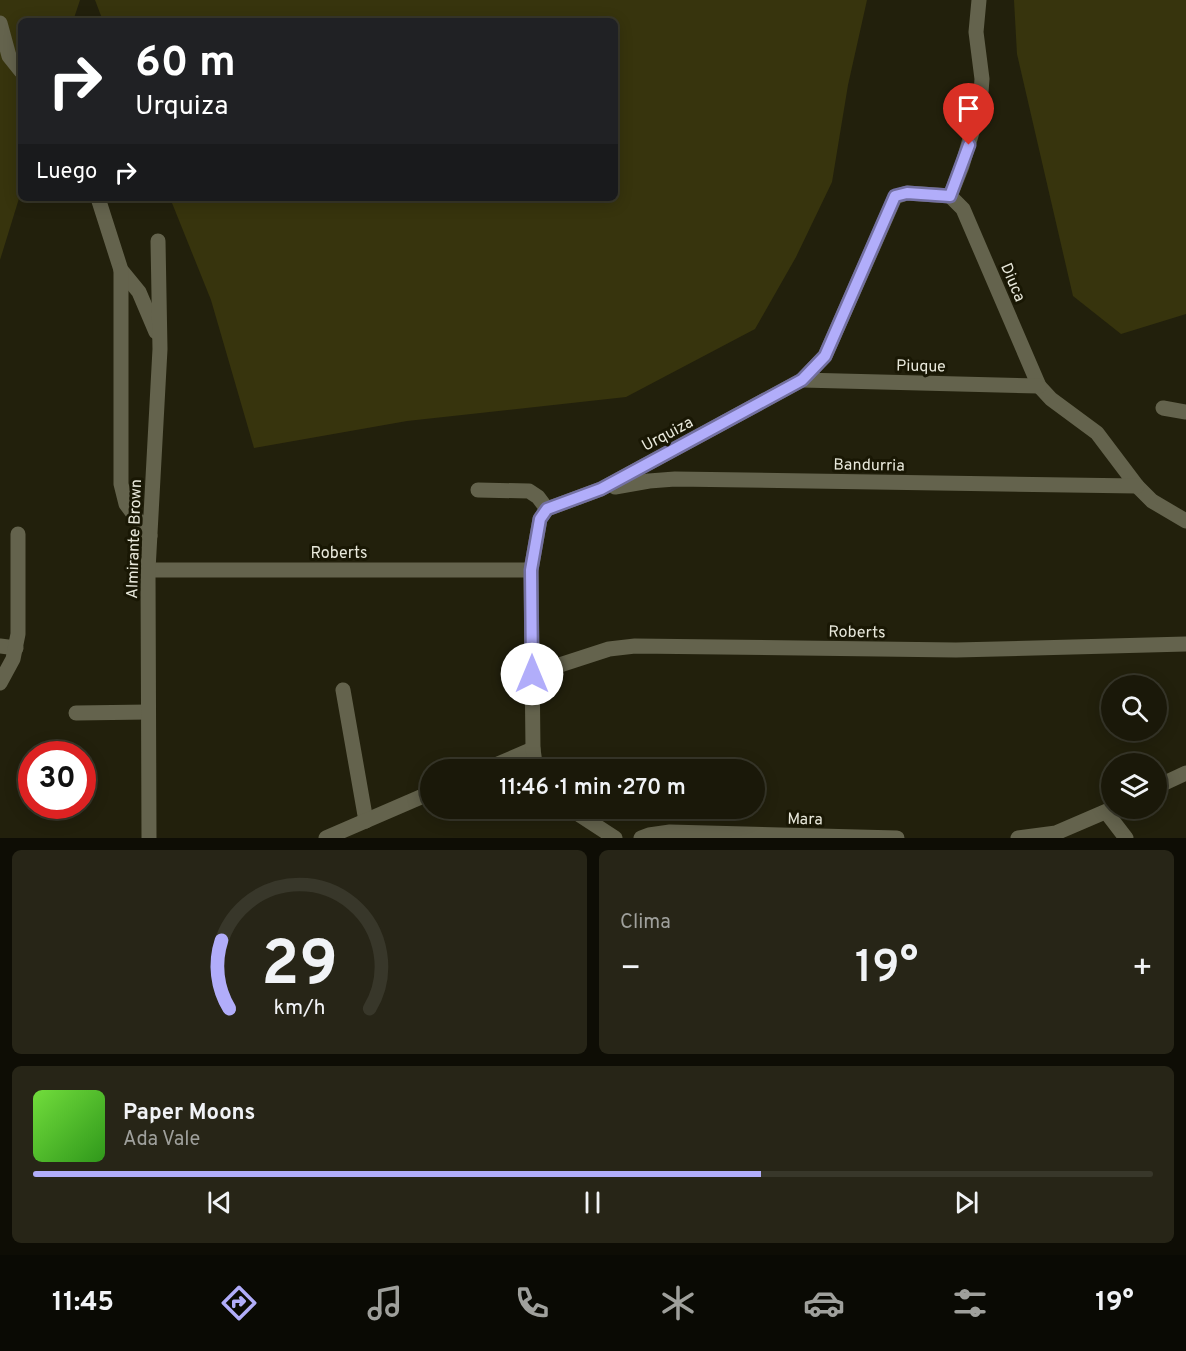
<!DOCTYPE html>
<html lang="es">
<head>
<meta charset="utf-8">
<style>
  body { margin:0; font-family:Overpass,sans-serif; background:#272517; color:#f1f3f6; height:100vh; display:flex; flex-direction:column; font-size:22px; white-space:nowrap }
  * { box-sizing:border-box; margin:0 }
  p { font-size:20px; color:#9fa09c }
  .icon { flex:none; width:33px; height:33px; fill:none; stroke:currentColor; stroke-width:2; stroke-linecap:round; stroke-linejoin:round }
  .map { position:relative; height:838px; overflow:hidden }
  .side { display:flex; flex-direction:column; gap:12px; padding:12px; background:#0e0d05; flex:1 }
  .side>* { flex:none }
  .hud { position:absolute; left:18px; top:18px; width:600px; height:183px; border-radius:9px; box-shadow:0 3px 15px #0003,0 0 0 2px #38372a; background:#202124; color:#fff; overflow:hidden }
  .fabs { position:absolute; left:1101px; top:675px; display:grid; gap:12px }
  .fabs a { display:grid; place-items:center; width:66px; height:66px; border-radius:50%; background:#1a1809; box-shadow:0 3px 15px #0003,0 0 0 2px #38372a; font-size:30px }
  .speed { position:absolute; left:18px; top:741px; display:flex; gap:12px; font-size:30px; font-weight:700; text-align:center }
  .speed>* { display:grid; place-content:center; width:78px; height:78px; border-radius:50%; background:#1a1809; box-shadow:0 3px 15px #0003,0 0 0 2px #38372a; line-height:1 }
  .speed .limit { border:9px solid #d22; background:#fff; color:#111 }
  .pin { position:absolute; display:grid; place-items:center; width:51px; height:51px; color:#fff; margin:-62px -26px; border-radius:50% 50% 50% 0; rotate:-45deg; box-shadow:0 0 6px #0007 }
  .pin .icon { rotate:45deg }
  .me { position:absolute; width:66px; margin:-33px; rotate:0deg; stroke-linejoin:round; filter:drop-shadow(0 0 4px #0008) }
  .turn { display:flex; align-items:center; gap:21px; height:126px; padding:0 18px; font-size:27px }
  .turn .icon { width:78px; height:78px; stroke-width:2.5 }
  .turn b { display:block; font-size:42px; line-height:51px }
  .then { display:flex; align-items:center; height:57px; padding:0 18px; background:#0003; gap:12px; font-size:22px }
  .big { font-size:45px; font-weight:600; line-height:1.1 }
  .side .card { flex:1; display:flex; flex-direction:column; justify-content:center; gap:9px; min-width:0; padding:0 21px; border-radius:9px; background:#272517 }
  .side .dial { align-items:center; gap:0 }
  .dial svg { height:156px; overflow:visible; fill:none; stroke:#38372a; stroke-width:7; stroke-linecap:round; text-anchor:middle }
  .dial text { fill:#f1f3f6; stroke:none }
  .song { display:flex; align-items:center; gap:18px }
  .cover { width:72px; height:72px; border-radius:9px; background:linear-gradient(135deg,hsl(100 70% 55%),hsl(110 70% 35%)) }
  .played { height:6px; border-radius:3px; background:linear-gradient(90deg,#b1adfa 65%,#38372a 65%) }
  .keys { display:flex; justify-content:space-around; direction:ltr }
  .heat { display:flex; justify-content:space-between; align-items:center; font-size:33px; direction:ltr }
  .side .tiles { flex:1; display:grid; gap:12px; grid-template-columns:1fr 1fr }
  .card:last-child { grid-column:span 2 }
  .trip { position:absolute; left:420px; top:759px; width:345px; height:60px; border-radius:30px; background:#1a1809; box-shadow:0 3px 15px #0003,0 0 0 2px #38372a; font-weight:600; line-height:60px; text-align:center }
  .tabs { display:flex; height:96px; justify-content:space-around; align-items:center; background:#0a0a04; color:#9fa09c }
  .tabs .icon { width:42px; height:42px }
  .tabs .on { color:#b1adfa }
  .tabs b { font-size:27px; color:#f1f3f6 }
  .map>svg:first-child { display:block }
  .green { fill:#37340d }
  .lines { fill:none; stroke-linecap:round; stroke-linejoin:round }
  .minor { stroke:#64634d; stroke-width:15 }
  .route-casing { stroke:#7370a2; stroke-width:15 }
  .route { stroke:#b1adfa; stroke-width:10 }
  .labels { text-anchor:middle; stroke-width:6; stroke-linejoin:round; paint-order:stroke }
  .street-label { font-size:16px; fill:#e8e8db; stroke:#191704 }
</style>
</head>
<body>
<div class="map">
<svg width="1186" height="838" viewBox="0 0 1186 838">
  <rect width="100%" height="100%" fill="#22200c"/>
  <g class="green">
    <polygon points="0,0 80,0 73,21 21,21 21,192 0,260"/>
    <polygon points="95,0 867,0 848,85 832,182 796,257 755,329 626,397 407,421 254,448 211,300 170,198 615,198 615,21 103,21"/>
    <polygon points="1014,0 1186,0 1186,314 1121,334 1073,296 1017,54"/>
  </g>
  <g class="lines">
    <g class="minor">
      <polyline points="979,0 976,32 982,79 980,105 962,166 950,196 963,209 1039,386 1051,399 1097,433 1137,486 1152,501 1186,521"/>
      <polyline points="0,23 9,56 21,71"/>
      <polyline points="98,198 121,270 139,292 156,332"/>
      <polyline points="121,270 121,484 126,504 150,536"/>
      <polyline points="802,380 1039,386"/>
      <polyline points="1163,408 1186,412"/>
      <polyline points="615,487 649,481 675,479 1137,486"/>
      <polyline points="478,490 529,491 538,497 547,509"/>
      <polyline points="148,570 531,570"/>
      <polyline points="0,646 16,648"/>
      <polyline points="532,674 609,649 635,646 956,650 1186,644"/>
      <polyline points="0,683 13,659 18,634 18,534"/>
      <polyline points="343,690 366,821"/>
      <polyline points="76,713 148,712"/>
      <polyline points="484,770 533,749"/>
      <polyline points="536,770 533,749 531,570 540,519 547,509 601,489 802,380 825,356 895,197 907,193 950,196"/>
      <polyline points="1156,787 1186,773"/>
      <polyline points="569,808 615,838"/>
      <polyline points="1106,812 1126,838"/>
      <polyline points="149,838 148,570 160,349 158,241"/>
      <polyline points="326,838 430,793"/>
      <polyline points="641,838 649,835 670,832 897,838"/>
      <polyline points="1018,838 1056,833 1114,808"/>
    </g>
  </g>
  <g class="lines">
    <defs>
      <polyline id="route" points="532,674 531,570 540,519 547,509 601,489 802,380 825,356 895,196 907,193 950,196 969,145"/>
    </defs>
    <use href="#route" class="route-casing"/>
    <use href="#route" class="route"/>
  </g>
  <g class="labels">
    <g class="street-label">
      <text transform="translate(1014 282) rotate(67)" y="6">Diuca</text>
      <text transform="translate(921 365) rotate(1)" y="6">Piuque</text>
      <text transform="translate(667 433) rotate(-28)" y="6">Urquiza</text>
      <text transform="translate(869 464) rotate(1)" y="6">Bandurria</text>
      <text transform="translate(133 539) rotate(-88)" y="6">Almirante Brown</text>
      <text x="339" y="558">Roberts</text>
      <text transform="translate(857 631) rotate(1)" y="6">Roberts</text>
      <text transform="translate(805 818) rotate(1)" y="6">Mara</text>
    </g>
  </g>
</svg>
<div class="fabs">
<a><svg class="icon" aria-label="search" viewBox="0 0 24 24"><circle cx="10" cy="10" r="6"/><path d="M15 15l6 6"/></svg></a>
<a><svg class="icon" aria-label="layers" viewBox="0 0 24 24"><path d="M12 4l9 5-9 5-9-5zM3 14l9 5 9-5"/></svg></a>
</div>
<div class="speed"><div class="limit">30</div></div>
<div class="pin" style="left:969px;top:145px;background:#d93025"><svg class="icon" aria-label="arrive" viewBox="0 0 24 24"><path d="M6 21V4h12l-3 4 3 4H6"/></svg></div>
<svg class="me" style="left:532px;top:674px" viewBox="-20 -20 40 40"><circle r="19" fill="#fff"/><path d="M0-13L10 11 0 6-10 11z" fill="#b1adfa"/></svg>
<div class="trip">11:46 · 1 min · 270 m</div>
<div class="hud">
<div class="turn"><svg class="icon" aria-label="right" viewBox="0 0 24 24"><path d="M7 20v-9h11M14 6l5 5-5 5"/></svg><div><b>60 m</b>Urquiza</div></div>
<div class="then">Luego<svg class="icon" aria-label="right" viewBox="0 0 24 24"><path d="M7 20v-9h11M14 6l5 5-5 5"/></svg></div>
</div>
</div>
<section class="side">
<div class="tiles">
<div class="card dial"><svg viewBox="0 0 100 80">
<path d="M14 69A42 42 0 1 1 86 69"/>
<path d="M14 69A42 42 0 0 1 10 34" stroke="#b1adfa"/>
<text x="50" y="56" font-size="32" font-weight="700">29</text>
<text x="50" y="72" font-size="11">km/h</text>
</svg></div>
<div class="card"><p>Clima</p>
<div class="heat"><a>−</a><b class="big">19°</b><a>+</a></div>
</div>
<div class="card">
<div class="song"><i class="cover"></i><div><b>Paper Moons</b><p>Ada Vale</p></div></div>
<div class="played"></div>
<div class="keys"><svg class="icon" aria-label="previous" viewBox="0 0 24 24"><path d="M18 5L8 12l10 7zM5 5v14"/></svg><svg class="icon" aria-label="pause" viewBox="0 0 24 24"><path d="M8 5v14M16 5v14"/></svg><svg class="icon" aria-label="next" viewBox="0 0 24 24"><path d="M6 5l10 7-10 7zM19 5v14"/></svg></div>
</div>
</div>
</section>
<nav class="tabs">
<b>11:45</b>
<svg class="icon on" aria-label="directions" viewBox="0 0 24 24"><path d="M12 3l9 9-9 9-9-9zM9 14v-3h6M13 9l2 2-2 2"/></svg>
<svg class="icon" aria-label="music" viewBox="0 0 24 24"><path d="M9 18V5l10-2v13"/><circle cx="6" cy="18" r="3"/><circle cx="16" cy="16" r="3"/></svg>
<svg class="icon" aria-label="phone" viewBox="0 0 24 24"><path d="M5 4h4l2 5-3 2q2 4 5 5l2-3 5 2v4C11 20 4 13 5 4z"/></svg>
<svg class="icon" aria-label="climate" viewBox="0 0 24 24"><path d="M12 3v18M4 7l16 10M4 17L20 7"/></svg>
<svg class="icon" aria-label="car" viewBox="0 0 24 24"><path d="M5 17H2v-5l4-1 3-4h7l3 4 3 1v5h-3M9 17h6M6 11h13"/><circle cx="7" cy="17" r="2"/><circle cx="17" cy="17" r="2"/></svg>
<svg class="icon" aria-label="filters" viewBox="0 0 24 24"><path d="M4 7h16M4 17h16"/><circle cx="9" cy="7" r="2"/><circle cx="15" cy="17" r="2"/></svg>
<b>19°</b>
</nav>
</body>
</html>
